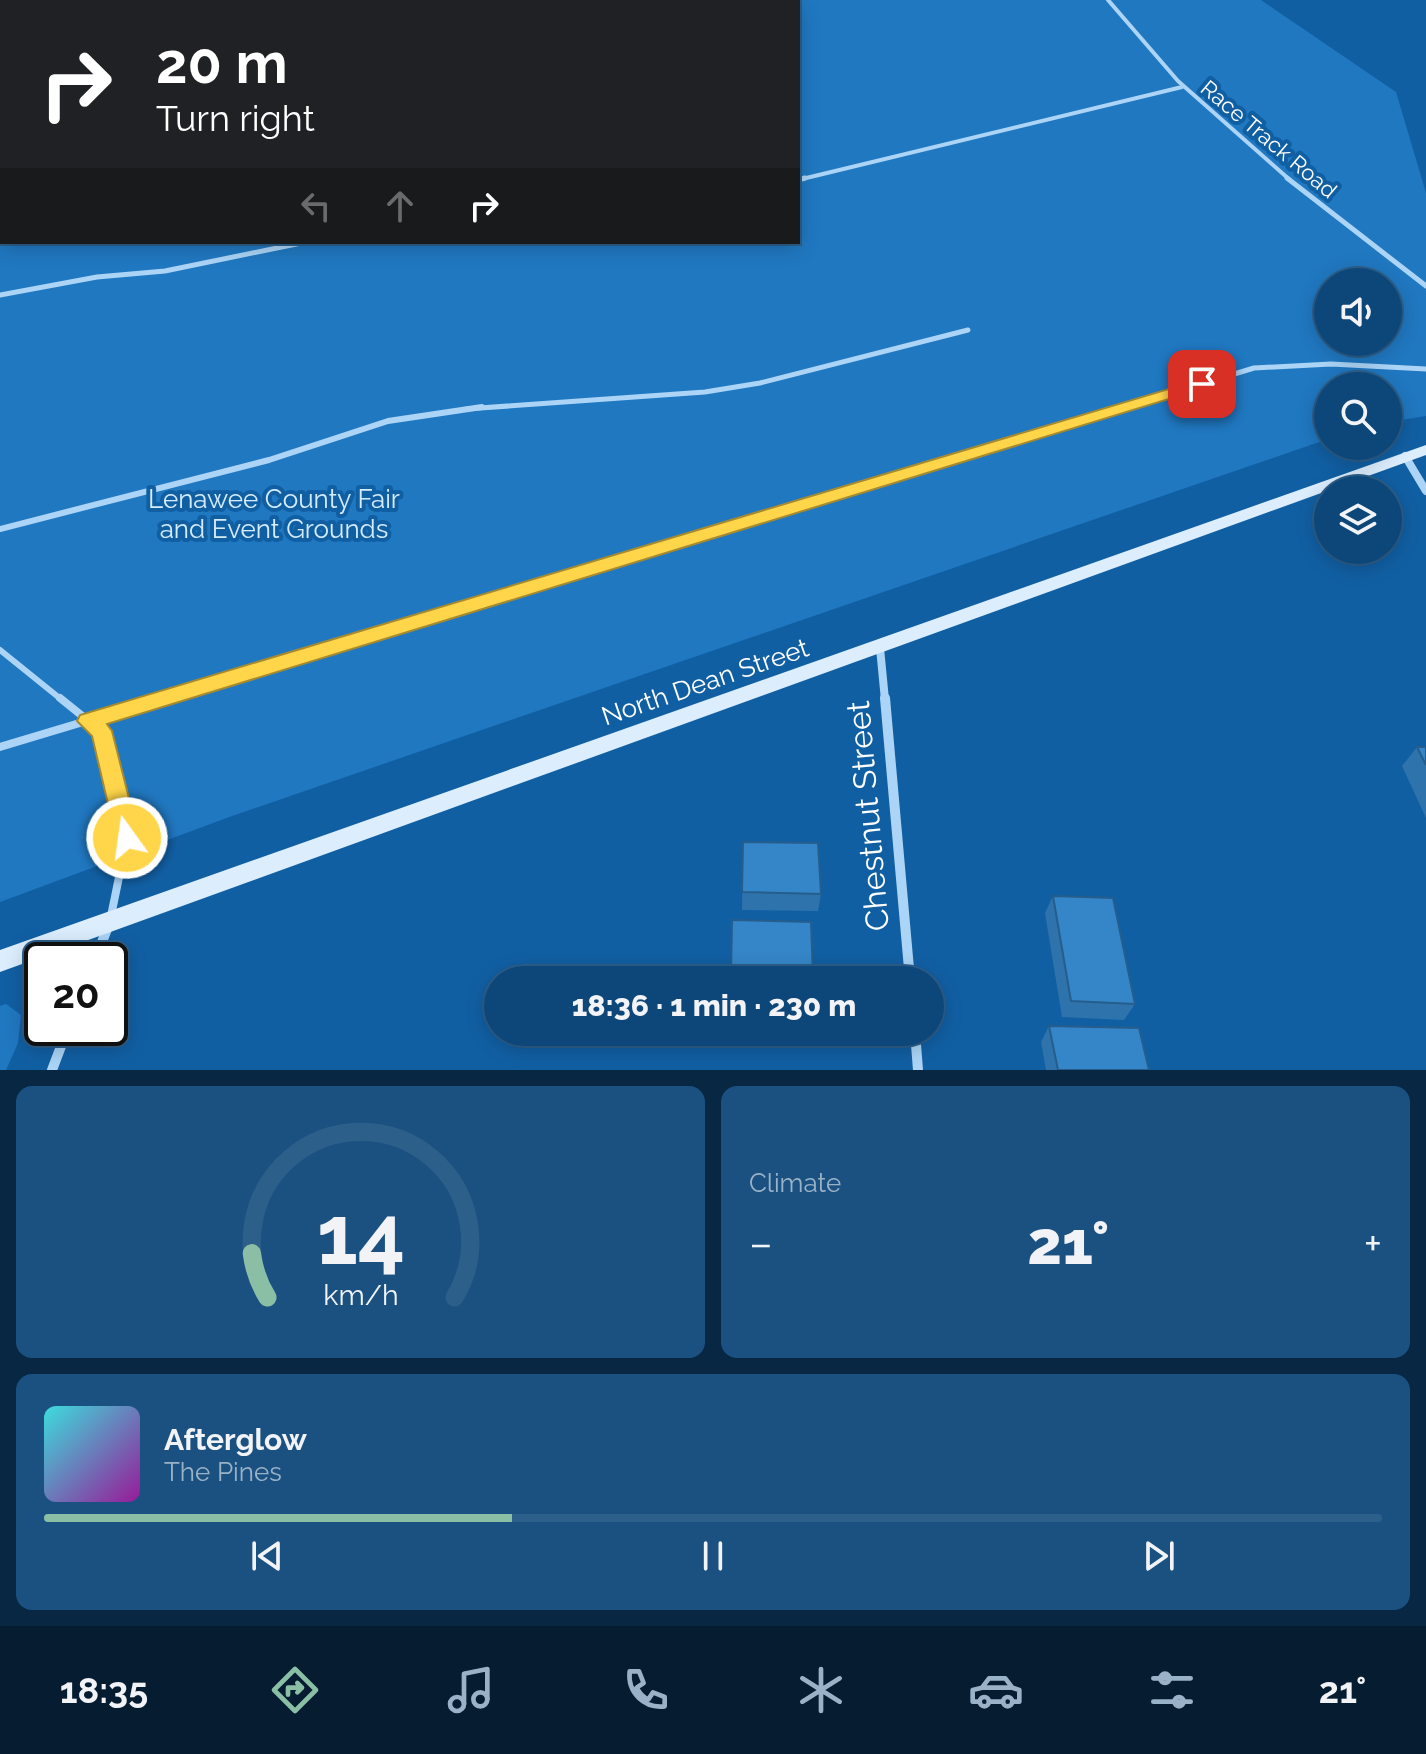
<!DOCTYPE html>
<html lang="en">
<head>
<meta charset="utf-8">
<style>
  body { margin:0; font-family:Raleway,sans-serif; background:#1b5181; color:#f1f3f6; height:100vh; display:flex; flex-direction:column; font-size:30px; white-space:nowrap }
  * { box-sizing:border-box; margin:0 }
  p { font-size:26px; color:#9ab2c7 }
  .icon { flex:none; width:44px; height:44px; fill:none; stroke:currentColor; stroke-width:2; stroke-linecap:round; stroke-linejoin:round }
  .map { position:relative; height:1070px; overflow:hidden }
  .drawer { display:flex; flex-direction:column; gap:16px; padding:16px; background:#072743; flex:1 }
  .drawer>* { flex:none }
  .top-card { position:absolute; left:0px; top:0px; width:800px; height:244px; box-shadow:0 4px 20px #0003,0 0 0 2px #2d5f8b; background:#202124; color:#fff; overflow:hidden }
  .controls { position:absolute; left:1314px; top:268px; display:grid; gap:16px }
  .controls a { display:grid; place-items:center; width:88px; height:88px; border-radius:50%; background:#0d477a; box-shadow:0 4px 20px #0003,0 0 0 2px #2d5f8b; font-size:40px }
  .speed { position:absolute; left:24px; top:942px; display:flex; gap:16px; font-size:40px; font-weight:700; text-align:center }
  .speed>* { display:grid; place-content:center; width:104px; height:104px; border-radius:50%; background:#0d477a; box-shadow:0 4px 20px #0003,0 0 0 2px #2d5f8b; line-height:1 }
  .speed .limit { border:4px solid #111; border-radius:12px; background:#fff; color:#111 }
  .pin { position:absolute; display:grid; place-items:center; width:68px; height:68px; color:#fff; margin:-34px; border-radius:16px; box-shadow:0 4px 12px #0006 }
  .me { position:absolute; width:88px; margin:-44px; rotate:346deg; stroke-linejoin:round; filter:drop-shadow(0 0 6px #0008) }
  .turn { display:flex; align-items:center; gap:28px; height:168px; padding:0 24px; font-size:36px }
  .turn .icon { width:104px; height:104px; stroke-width:2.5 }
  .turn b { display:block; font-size:56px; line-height:68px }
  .lanes { display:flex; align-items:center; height:76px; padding:0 24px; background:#0003; justify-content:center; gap:40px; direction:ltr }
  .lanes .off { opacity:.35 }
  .big { font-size:60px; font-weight:800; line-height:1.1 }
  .drawer .tile { flex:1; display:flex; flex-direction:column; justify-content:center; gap:12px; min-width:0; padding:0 28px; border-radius:16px; background:#1b5181 }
  .drawer .dial { align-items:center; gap:0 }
  .dial svg { height:208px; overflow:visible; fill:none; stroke:#2d5f8b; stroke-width:7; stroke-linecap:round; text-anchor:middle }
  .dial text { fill:#f1f3f6; stroke:none }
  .song { display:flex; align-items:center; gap:24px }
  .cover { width:96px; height:96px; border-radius:12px; background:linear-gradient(135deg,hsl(180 70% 55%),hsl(300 70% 35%)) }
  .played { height:8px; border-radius:4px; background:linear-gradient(90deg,#8abfa5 35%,#2d5f8b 35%) }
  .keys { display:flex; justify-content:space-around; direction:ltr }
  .heat { display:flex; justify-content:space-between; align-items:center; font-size:44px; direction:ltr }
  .drawer .tiles { flex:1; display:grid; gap:16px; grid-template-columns:1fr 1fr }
  .tile:last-child { grid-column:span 2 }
  .trip { position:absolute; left:484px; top:966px; width:460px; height:80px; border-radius:40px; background:#0d477a; box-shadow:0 4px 20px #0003,0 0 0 2px #2d5f8b; font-weight:800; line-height:80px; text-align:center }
  .menu { display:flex; height:128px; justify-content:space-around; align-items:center; background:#051c31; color:#9ab2c7 }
  .menu .icon { width:56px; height:56px }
  .menu .active { color:#8abfa5 }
  .menu b { font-size:36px; color:#f1f3f6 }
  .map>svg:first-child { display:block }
  .green { fill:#2078c1; fill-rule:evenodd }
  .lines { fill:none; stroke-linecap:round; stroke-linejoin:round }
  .lane-far3 { stroke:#abd4f6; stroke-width:4 }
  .lane-far2 { stroke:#abd4f6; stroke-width:5 }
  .lane-far1 { stroke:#abd4f6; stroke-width:6 }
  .lane { stroke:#abd4f6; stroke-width:8 }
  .street-far1 { stroke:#abd4f6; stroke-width:8 }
  .street { stroke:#abd4f6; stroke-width:10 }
  .secondary { fill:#dceefe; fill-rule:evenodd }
  .wall { fill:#2e73ac }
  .building { fill:#3586c8; stroke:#255e8c; stroke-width:2 }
  .route { fill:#ffd54a; stroke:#a68a30; stroke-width:2 }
  .labels { text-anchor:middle; stroke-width:8; stroke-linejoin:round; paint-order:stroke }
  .far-street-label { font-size:22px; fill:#fff; stroke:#115fa3 }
  .park-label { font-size:26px; fill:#d5ecfe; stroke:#115fa3 }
  .street-label { font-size:26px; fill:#fff; stroke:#115fa3 }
  .near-street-label { font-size:32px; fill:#fff; stroke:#115fa3 }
</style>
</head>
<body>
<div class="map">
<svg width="1426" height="1070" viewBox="0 0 1426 1070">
  <rect width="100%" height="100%" fill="#115fa3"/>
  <g class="green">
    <path d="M0 0H1261L1396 92 1426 193V416L1388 422V386H1328V439L232 816 0 902ZM2 2H798V242H2ZM1328 282H1388V342H1328Z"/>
    <polygon points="6,1004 21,1015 18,1043 6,1070 0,1070 0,1006"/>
  </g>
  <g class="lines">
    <g class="lane-far3">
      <polyline points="1108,0 1178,81 1290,180"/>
      <polyline points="52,2 59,0"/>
      <polyline points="798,180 1182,87"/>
    </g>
    <g class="lane-far2">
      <polyline points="1287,178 1426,286"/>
      <polyline points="798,180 805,178"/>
      <polyline points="0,295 97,277 165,271 306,242"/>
      <polyline points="466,409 705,392 760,383 968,330"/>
      <polyline points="1119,409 1254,368 1331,364 1426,369"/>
    </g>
    <g class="lane-far1">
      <polyline points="0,529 269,460 388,421 482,407"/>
      <polyline points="0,650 62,700"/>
      <polyline points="156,700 1126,407"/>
    </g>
    <g class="lane">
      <polyline points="60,698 101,731 127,838 111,916"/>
      <polyline points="0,747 163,698"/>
    </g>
    <g class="street-far1">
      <polyline points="1405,456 1426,491"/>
      <polyline points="880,648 885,700"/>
    </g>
    <g class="street">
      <polyline points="885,698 910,980"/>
      <polyline points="95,960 109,924"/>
      <polyline points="915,1032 918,1070"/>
      <polyline points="52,1070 68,1028"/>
    </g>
    <polygon class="secondary" points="1426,445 1426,455 0,972 0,950"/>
  </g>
  <g class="wall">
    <polygon points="1417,747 1426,747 1426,818 1402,766"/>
    <polygon points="743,842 821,894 818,911 742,910"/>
    <polygon points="1053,896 1135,1004 1124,1020 1062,1017 1045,913"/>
    <polygon points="732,920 813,978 813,980 731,980"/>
    <polygon points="1049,1026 1149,1070 1046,1070 1041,1042"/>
  </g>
  <g class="building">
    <polygon points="1417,747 1426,747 1426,765"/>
    <polygon points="743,842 818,843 821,894 742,892"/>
    <polygon points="1053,896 1113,898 1135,1004 1071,1001"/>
    <polygon points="732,920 811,922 813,978 731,976"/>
    <polygon points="1049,1026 1139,1028 1149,1070 1058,1070"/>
  </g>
  <polygon class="route" points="1202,379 1210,384 1208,387 107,724 112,731 139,838 135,845 127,848 119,845 116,838 92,736 77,721 80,715"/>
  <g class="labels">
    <g class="far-street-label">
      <text transform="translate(1269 139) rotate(40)" y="8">Race Track Road</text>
    </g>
    <g class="park-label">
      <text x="274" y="508">Lenawee County Fair<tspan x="274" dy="30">and Event Grounds</tspan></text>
    </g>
    <g class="street-label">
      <text transform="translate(705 682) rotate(-19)" y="9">North Dean Street</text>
    </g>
    <g class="near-street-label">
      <text transform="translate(868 816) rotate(-95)" y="11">Chestnut Street</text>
    </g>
  </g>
</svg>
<div class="controls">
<a><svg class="icon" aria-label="sound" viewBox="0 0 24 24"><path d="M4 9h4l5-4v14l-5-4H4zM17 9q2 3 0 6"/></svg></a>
<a><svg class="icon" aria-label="search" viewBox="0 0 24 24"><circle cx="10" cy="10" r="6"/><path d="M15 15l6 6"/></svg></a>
<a><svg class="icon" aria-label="layers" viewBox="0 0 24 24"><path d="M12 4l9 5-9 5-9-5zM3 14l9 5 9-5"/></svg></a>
</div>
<div class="speed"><div class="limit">20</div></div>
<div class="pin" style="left:1202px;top:384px;background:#d93025"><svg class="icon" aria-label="arrive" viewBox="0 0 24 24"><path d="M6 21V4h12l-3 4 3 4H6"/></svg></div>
<svg class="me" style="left:127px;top:838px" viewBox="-20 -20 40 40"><circle r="17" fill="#ffd54a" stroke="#fff" stroke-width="3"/><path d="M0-11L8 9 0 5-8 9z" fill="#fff"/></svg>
<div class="trip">18:36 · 1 min · 230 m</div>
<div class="top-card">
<div class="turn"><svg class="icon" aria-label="right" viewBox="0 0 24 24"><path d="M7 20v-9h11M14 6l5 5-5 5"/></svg><div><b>20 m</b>Turn right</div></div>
<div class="lanes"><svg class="icon off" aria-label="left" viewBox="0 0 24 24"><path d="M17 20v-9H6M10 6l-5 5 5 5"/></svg><svg class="icon off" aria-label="ahead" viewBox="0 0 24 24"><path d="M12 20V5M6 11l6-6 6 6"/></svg><svg class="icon" aria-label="right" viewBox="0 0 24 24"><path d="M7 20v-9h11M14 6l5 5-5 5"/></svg></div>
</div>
</div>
<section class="drawer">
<div class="tiles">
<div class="tile dial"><svg viewBox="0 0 100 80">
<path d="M14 69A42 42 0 1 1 86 69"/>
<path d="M14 69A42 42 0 0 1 8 52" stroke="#8abfa5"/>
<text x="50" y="56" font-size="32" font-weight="700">14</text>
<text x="50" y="72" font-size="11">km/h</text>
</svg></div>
<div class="tile"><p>Climate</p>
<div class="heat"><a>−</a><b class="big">21°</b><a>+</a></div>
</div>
<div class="tile">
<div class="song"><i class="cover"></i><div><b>Afterglow</b><p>The Pines</p></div></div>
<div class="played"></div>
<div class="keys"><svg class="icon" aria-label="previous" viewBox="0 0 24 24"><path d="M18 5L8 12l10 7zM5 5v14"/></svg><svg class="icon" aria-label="pause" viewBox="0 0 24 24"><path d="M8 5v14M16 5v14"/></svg><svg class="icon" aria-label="next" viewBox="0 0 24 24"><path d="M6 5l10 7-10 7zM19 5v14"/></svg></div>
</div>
</div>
</section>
<nav class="menu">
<b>18:35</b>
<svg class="icon active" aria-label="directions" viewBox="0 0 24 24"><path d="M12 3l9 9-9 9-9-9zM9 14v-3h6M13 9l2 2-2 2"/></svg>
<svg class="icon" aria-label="music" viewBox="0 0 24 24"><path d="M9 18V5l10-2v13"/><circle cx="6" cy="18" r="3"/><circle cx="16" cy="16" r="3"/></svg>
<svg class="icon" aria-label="phone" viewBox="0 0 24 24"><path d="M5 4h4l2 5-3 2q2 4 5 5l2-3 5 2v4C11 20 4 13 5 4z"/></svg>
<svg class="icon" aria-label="climate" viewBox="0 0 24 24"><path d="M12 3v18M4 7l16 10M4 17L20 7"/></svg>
<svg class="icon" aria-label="car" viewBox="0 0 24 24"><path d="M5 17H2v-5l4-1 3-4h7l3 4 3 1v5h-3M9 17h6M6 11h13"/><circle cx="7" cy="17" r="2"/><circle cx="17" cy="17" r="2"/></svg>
<svg class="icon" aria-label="filters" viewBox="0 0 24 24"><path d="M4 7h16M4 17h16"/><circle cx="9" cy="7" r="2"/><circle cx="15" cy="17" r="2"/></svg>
<b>21°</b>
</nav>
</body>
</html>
